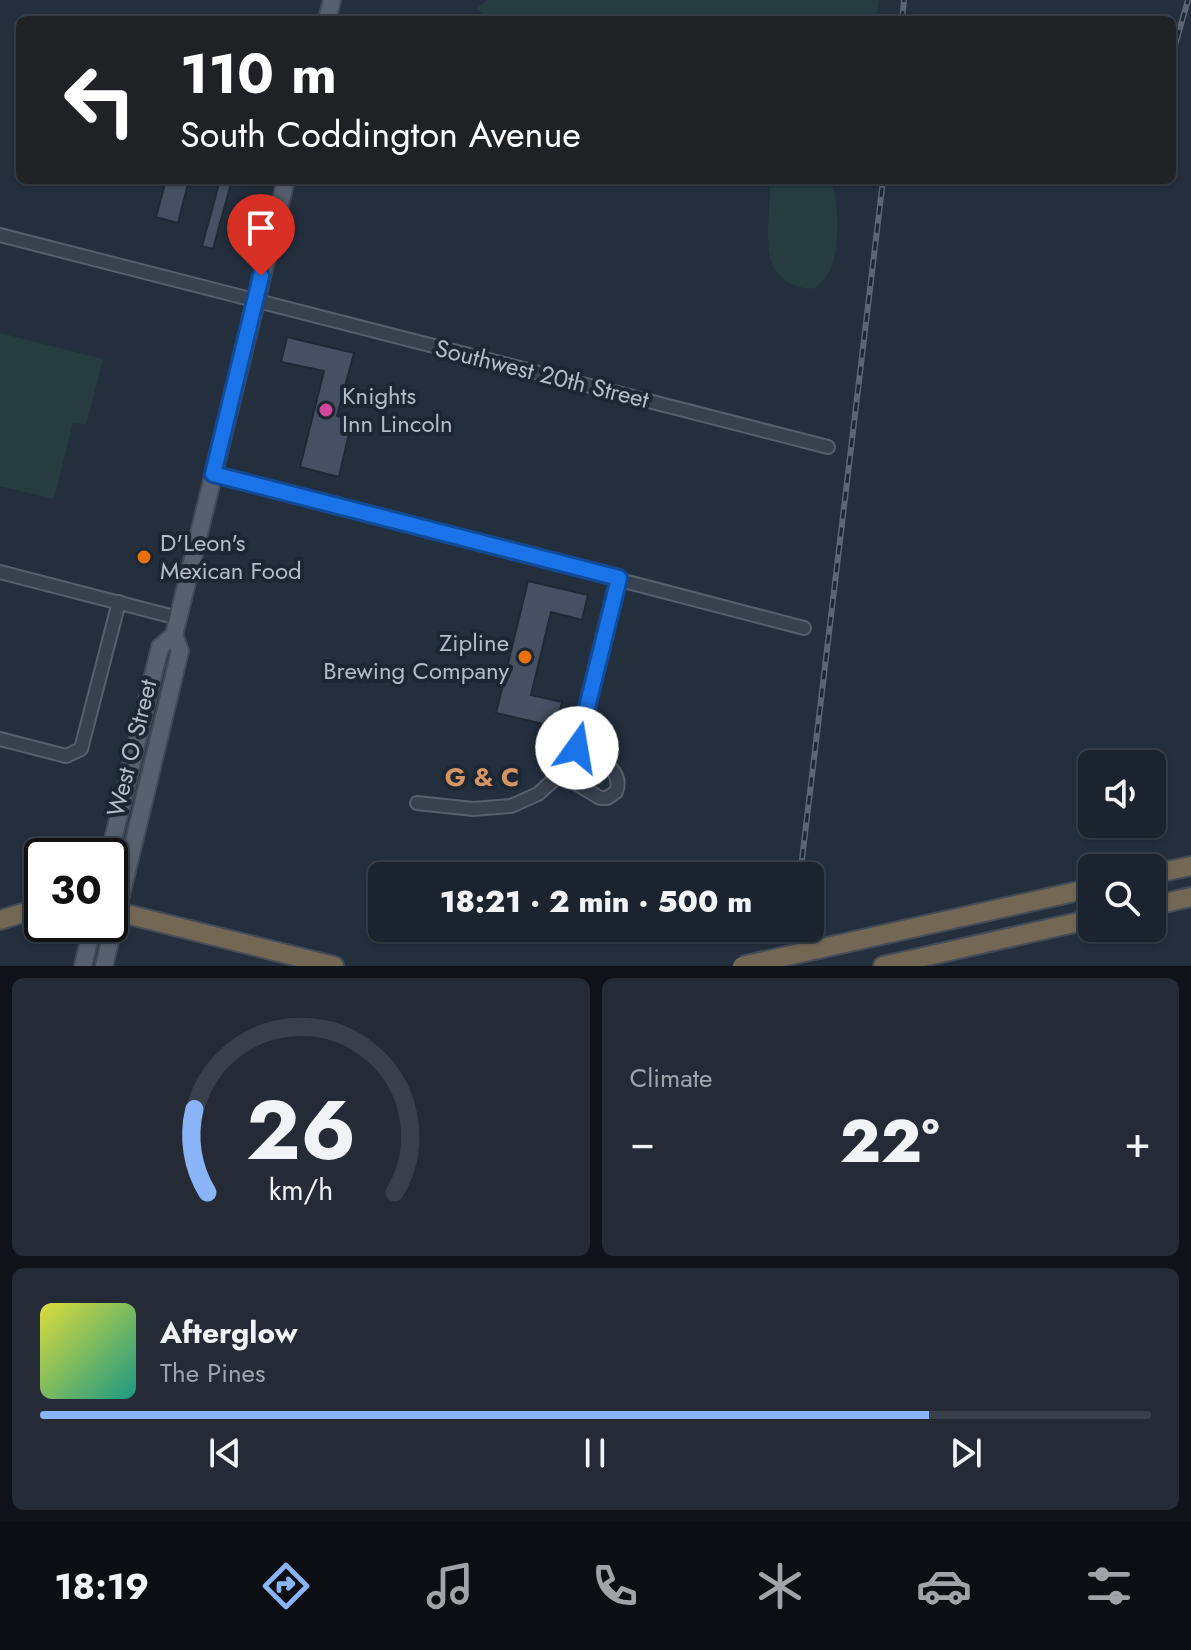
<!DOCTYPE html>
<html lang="en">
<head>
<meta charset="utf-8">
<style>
  body { margin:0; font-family:Jost,sans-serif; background:#242b36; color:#f1f3f6; height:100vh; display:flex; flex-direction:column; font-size:30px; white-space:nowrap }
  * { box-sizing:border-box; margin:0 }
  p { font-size:26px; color:#a0a4aa }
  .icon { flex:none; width:44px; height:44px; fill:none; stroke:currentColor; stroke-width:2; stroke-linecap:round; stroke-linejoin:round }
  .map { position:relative; height:966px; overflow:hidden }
  .sheet { display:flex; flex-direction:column; gap:12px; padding:12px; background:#0f1319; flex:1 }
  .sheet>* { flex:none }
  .hud { position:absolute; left:16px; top:16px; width:1160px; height:168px; border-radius:12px; box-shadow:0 2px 6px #0004,0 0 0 2px #39404a; background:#202124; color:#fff; overflow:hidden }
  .fabs { position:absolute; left:1078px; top:750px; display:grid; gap:16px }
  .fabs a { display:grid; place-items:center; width:88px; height:88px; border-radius:12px; background:#1b232e; box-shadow:0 2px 6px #0004,0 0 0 2px #39404a; font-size:40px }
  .speed { position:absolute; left:24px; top:838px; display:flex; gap:16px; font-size:40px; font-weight:700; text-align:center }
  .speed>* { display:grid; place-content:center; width:104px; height:104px; border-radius:50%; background:#1b232e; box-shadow:0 2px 6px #0004,0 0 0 2px #39404a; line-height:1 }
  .speed .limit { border:4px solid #111; border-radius:12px; background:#fff; color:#111 }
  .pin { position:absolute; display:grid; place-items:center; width:68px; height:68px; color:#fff; margin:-82px -34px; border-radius:50% 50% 50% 0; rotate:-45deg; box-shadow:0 0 8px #0007 }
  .pin .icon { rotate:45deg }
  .me { position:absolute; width:88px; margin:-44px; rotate:13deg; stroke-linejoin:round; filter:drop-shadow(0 0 6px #0008) }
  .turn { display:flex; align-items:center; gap:28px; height:168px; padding:0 32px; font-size:36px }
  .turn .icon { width:104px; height:104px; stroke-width:2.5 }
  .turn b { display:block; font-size:56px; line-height:68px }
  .big { font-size:60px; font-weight:800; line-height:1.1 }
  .sheet .widget { flex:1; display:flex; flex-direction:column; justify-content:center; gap:12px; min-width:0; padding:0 28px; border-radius:12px; background:#242b36 }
  .sheet .dial { align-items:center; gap:0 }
  .dial svg { height:208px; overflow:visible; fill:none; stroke:#39404a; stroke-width:7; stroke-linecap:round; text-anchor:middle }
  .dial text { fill:#f1f3f6; stroke:none }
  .song { display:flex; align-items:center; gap:24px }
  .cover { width:96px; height:96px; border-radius:12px; background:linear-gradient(135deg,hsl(60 70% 55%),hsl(170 70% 35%)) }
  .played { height:8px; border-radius:4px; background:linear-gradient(90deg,#8ab4f8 80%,#39404a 80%) }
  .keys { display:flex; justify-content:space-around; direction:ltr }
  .heat { display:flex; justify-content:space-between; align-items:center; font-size:44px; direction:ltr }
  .sheet .tiles { flex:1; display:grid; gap:12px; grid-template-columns:1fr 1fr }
  .widget:last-child { grid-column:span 2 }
  .trip { position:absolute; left:368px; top:862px; width:456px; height:80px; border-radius:12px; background:#1b232e; box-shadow:0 2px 6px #0004,0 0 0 2px #39404a; font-weight:800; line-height:80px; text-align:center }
  .tab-bar { display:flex; height:128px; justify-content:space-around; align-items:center; background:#0b0e12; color:#a0a4aa }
  .tab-bar .icon { width:56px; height:56px }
  .tab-bar .selected { color:#8ab4f8 }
  .tab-bar b { font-size:36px; color:#f1f3f6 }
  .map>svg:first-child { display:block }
  .green { fill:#263c3f }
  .building { fill:#455162; stroke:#1f2835; stroke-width:2 }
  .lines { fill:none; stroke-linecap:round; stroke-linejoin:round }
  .minor-casing { stroke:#565f6c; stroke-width:16 }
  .major-casing { stroke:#414a57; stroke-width:20 }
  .highway-casing { stroke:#434c59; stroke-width:22 }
  .minor { stroke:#38414e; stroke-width:12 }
  .major { stroke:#56606e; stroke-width:16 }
  .highway { stroke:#746855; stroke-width:18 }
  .rail-casing { stroke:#5a6575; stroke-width:6 }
  .rail { stroke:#1d2633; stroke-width:3; stroke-dasharray:9; stroke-linecap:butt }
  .highway-bridge-casing { stroke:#434c59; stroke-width:22; stroke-linecap:butt }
  .highway-bridge { stroke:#746855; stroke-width:18 }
  .route-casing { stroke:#114b97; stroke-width:20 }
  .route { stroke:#1a73e8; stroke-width:14 }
  .hotel-dot { fill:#d1479c; stroke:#1d2633; stroke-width:3 }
  .food-dot { fill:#e8710a; stroke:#1d2633; stroke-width:3 }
  .labels { text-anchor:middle; stroke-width:8; stroke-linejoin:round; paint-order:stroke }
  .street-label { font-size:24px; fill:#b4bcc9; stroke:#1d2633 }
  .poi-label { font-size:24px; fill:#b4bcc9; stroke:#1d2633; text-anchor:start }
  .neighbourhood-label { font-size:26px; font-weight:bold; fill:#d59563; stroke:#1d2633 }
</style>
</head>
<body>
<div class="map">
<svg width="1191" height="966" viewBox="0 0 1191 966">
  <rect width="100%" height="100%" fill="#242f3e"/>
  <g class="green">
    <polygon points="488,0 879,0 876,20 491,20 476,9"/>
    <path d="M767 180H831C839 203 840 244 831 268 828 275 821 282 816 288 799 291 777 280 771 261 765 242 770 205 770 184Z"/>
    <polygon points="0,333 103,359 86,425 73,422 54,499 0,486"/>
    <polygon points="150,719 150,739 137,794 128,815 129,828 112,898 110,886"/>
  </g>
  <g class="building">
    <polygon points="166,180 189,180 178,223 156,217"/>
    <polygon points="220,180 232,180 213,249 202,246"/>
    <polygon points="287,337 354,353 337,416 352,420 339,477 300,467 324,371 281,362"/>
    <polygon points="528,581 588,595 582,620 551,612 531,695 562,702 556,727 496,713"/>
  </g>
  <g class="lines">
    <defs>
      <g id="minor">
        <polyline points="0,235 828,447"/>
        <polyline points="213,474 804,628"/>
        <polyline points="0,572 178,618"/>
        <polyline points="0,739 66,756 81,749 119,602"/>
        <path d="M560 774 600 798H607L616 792C625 767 594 758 577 748"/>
        <polyline points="417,803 473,809 511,806 538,794 560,774 577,748 619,578"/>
      </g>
      <g id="major">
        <polyline points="327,20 332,0"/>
        <polyline points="109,856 160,647 174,635"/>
        <polyline points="83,966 93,924"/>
        <polyline points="104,966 180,651 174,635 286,180"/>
      </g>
      <g id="highway">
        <polyline points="1152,874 1191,866"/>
        <polyline points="1152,906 1191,897"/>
        <polyline points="110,910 334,966"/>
        <polyline points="0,920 42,907"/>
        <polyline points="883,966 1092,919"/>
      </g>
    </defs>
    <use href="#minor" class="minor-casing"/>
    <use href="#major" class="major-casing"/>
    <use href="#highway" class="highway-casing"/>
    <use href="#minor" class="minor"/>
    <use href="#major" class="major"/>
    <use href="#highway" class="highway"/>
    <defs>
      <g id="rail">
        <polyline points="902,20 904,0"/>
        <polyline points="1172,56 1188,0"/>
        <polyline points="800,876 883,180"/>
        <polyline points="790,966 794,928"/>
      </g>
    </defs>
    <use href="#rail" class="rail-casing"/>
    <use href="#rail" class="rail"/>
    <defs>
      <polyline id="highway-bridge" points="742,966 1092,888"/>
    </defs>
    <use href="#highway-bridge" class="highway-bridge-casing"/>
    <use href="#highway-bridge" class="highway-bridge"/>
  </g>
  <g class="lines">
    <defs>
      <polyline id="route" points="261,276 213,474 619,578 577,748"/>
    </defs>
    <use href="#route" class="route-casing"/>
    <use href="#route" class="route"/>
  </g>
  <circle class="hotel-dot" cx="326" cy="410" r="8"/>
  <g class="food-dot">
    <circle cx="144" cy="557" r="8"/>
    <circle cx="525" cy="657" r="8"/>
  </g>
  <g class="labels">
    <g class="street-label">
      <text transform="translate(542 374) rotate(14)" y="8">Southwest 20th Street</text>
      <text transform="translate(132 748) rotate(-76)" y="8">West O Street</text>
    </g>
    <g class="poi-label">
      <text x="342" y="404">Knights<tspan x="342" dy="28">Inn Lincoln</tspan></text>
      <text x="160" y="551">D'Leon's<tspan x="160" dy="28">Mexican Food</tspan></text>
      <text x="509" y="651" text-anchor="end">Zipline<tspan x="509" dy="28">Brewing Company</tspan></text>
    </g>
    <g class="neighbourhood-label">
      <text x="482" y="786">G &amp; C</text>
    </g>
  </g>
</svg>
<div class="fabs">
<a><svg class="icon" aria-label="sound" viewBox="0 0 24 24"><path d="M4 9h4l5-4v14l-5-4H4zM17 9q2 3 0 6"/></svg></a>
<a><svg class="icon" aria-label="search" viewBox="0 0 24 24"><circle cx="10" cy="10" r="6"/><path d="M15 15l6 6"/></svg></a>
</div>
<div class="speed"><div class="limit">30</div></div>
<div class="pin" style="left:261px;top:276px;background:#d93025"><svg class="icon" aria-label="arrive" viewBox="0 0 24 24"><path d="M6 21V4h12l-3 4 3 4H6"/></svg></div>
<svg class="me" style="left:577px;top:748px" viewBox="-20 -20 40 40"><circle r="19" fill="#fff"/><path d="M0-13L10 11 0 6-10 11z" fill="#1a73e8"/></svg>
<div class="trip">18:21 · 2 min · 500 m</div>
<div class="hud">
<div class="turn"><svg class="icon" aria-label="left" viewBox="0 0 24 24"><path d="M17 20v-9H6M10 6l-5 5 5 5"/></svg><div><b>110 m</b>South Coddington Avenue</div></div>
</div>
</div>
<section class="sheet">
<div class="tiles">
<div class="widget dial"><svg viewBox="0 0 100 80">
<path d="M14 69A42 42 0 1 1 86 69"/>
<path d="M14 69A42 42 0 0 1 9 37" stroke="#8ab4f8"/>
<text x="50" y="56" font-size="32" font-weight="700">26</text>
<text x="50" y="72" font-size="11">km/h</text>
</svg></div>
<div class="widget"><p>Climate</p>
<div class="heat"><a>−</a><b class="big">22°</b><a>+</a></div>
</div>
<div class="widget">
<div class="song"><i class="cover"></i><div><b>Afterglow</b><p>The Pines</p></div></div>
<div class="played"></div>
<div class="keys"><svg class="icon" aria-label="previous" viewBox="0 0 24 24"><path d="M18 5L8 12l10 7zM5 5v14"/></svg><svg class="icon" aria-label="pause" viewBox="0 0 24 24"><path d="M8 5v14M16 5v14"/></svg><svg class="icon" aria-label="next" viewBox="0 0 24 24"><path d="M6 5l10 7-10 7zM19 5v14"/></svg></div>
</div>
</div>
</section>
<nav class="tab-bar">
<b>18:19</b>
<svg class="icon selected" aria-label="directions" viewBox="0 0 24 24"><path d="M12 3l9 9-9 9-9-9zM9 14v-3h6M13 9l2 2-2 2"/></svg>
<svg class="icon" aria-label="music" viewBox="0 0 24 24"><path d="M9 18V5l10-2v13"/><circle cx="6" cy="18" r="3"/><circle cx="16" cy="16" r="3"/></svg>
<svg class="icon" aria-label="phone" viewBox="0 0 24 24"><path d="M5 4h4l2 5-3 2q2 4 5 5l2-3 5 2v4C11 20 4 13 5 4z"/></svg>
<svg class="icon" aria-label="climate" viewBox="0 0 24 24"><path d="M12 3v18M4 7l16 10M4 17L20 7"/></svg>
<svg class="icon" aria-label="car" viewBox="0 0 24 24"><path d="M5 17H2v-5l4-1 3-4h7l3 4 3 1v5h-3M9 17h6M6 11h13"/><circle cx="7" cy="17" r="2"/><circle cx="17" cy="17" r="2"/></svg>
<svg class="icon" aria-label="filters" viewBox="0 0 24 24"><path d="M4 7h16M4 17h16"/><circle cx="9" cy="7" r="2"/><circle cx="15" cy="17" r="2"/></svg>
</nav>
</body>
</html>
